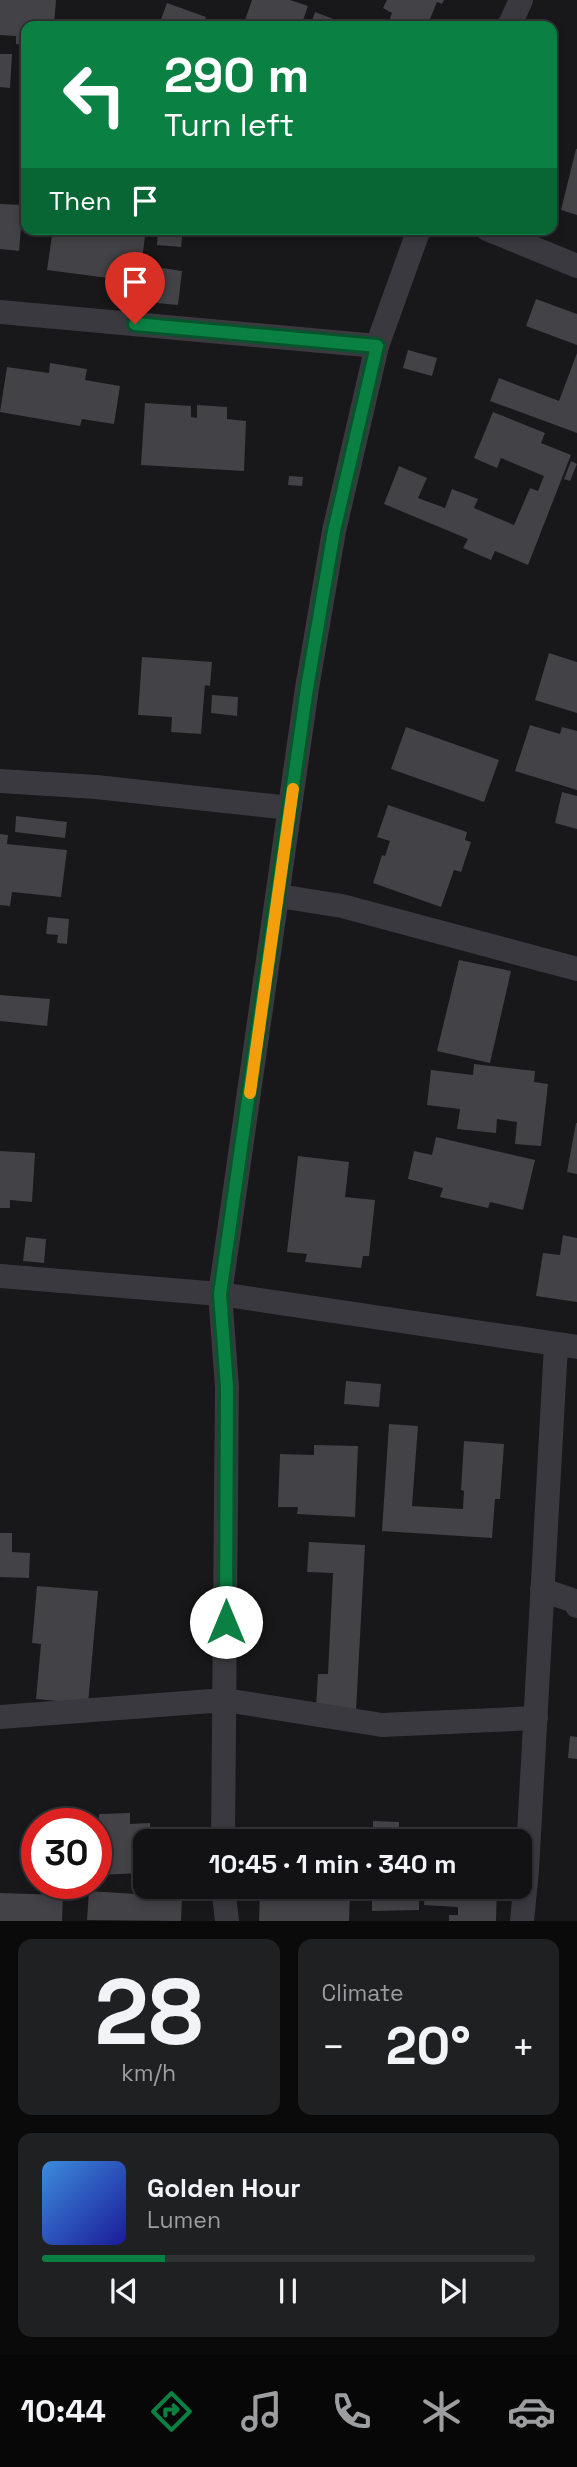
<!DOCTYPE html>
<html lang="en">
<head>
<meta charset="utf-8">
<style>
  body { margin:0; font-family:"Space Grotesk",sans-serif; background:#1f2022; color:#f1f3f6; height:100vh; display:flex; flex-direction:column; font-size:26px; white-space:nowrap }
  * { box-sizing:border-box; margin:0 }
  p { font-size:23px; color:#9c9ea0 }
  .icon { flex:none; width:38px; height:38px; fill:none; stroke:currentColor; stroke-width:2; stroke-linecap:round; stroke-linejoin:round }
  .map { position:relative; height:1921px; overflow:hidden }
  .panel { display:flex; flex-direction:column; gap:18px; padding:18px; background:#0a0a0b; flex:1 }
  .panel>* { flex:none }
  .hud { position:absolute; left:21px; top:21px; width:536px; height:214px; border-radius:14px; box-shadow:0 4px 10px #0003,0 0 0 2px #313234; background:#0b8043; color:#fff; overflow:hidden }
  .speed { position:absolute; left:21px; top:1808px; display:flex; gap:14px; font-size:35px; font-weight:700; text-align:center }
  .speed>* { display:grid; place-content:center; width:91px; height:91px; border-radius:50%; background:#121214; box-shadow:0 4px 10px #0003,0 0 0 2px #313234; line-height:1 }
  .speed .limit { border:10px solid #d22; background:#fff; color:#111 }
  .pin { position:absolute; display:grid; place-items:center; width:60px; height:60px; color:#fff; margin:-72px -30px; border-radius:50% 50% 50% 0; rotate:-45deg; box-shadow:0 0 7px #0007 }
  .pin .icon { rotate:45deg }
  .me { position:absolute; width:77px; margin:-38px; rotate:0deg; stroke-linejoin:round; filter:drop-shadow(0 0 5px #0008) }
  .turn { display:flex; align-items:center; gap:24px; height:147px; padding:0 28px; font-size:32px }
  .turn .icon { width:91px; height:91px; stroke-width:2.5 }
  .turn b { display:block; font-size:49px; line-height:60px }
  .then { display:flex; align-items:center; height:66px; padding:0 28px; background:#0003; gap:14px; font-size:26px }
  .big { font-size:52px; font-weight:700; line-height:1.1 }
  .panel .tile { flex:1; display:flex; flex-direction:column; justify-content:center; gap:10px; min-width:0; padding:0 24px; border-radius:14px; background:#1f2022 }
  .panel .dial { align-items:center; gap:0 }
  .dial b { font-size:91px; line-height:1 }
  .song { display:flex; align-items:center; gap:21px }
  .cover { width:84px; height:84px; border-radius:10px; background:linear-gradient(135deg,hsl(210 70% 55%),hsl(240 70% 35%)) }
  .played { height:7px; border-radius:4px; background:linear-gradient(90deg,#0b8043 25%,#313234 25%) }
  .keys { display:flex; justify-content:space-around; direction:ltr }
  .heat { display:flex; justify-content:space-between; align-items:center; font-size:38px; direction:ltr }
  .panel .tiles { flex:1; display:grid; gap:18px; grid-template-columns:1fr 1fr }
  .tile:last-child { grid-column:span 2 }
  .trip { position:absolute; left:133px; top:1829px; width:399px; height:70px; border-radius:14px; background:#121214; box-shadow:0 4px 10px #0003,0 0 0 2px #313234; font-weight:700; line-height:70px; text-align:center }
  .tab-bar { display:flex; height:112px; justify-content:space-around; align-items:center; background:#070708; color:#9c9ea0 }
  .tab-bar .icon { width:49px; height:49px }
  .tab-bar .active { color:#0b8043 }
  .tab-bar b { font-size:32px; color:#f1f3f6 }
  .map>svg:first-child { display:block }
  .building { fill:#424247 }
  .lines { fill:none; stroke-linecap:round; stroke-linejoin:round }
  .street { stroke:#39393f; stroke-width:24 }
  .route-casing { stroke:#07532c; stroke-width:18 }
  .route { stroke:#0b8043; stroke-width:12 }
  .slow { stroke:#f59e0b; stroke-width:12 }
</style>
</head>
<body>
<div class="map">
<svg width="577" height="1921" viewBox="0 0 577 1921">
  <rect width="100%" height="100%" fill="#18181a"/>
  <g class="building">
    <polygon points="0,0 56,0 54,24 51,24 51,26 26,26 26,45 16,44 16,36 0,35"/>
    <polygon points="252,0 290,0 308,6 301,26 243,26"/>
    <polygon points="387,0 444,0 442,4 437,2 427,26 400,26 389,21 392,13 383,8"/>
    <polygon points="167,3 206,17 203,26 159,25"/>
    <polygon points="315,12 341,22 340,26 310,26"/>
    <polygon points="0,54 12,54 10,88 0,87"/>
    <polygon points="576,149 577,149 577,215 561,210"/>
    <polygon points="0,204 23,205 19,251 0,249"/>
    <polygon points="53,229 146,229 139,282 47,270"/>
    <polygon points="158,229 183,229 181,247 157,245"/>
    <polygon points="248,229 285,229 284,236"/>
    <polygon points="162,268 182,271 178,305 157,303"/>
    <polygon points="536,299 577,314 577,345 526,326"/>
    <polygon points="408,350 437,358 432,376 403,368"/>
    <polygon points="577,353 577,433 490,401 499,378 559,401"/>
    <polygon points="50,363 87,369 85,380 120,386 114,424 82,419 80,426 0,412 7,367 49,373"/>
    <polygon points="145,403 191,406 191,417 197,418 197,405 227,407 227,419 246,421 244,471 141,465"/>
    <polygon points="493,412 545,433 541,443 571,455 528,565 495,551 491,560 463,548 468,539 384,504 399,466 427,478 418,498 445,508 452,489 478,499 474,508 514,525 530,488 538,491 544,476 501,458 497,468 474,458"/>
    <polygon points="571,461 577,464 570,481 564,479"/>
    <polygon points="289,476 303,477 302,486 288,485"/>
    <polygon points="549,653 577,662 577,713 535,700"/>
    <polygon points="142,657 212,662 210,686 205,685 201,734 171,732 172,717 138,715"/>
    <polygon points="212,695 238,697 237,716 211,713"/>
    <polygon points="530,725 560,734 562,727 577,731 577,790 515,771"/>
    <polygon points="406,727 499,760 484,802 391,769"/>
    <polygon points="562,792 577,796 577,829 555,823"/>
    <polygon points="388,805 467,832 465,840 471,842 461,872 454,870 441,907 373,883 382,855 385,856 390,841 377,837"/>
    <polygon points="16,816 67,822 65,838 15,832"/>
    <polygon points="0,834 8,835 7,844 67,850 61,897 12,892 10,906 0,905"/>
    <polygon points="48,917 69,919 67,944 57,943 58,935 46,934"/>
    <polygon points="459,960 511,971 490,1063 437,1051"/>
    <polygon points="0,995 50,999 47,1026 0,1021"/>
    <polygon points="474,1064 535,1071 534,1082 548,1084 541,1146 515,1144 517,1122 497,1119 496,1133 457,1129 460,1109 427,1105 431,1070 473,1075"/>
    <polygon points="576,1123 577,1123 577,1174 567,1172"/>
    <polygon points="436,1137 535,1160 523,1210 490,1202 488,1208 440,1197 443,1188 408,1179 414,1151 432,1155"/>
    <polygon points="0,1151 35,1153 32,1202 10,1200 10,1208 0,1208"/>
    <polygon points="298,1156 349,1162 345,1197 375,1200 369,1256 363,1256 361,1268 305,1262 307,1254 287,1252"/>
    <polygon points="563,1235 577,1238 577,1302 536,1296 543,1253 560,1255"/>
    <polygon points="26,1237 46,1239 44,1263 23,1261"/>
    <polygon points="346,1381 381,1384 379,1407 344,1404"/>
    <polygon points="389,1424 418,1426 412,1506 463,1509 464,1491 461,1490 464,1441 504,1444 500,1499 495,1499 492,1538 382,1531"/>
    <polygon points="314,1445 358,1446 355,1517 297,1514 298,1507 278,1507 280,1454 314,1455"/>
    <polygon points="0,1533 12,1533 12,1552 30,1553 29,1578 0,1577"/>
    <polygon points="309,1542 365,1545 356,1710 316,1708 318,1674 328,1674 333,1573 307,1572"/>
    <polygon points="37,1586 98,1591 88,1704 36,1699 41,1644 32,1643"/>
    <polygon points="570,1736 577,1737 577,1759 568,1758"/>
    <polygon points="130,1813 130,1824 150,1823 150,1841 145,1841 145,1873 96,1875 96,1824 99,1824 99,1814"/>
    <polygon points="373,1821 399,1822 399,1834 432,1835 432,1841 373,1841"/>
    <polygon points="372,1886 419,1886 419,1910 372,1911"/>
    <polygon points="425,1886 497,1886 496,1921 449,1921 449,1915 458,1915 458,1907 424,1905"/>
    <polygon points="260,1889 350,1893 349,1921 259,1921"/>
    <polygon points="89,1891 182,1897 181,1921 87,1920"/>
    <polygon points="0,1893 63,1895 62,1921 0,1921"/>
  </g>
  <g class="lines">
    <g class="street">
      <polyline points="509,26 521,0"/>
      <polyline points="487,229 577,266"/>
      <polyline points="0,312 377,346"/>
      <polyline points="0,781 96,787 290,808"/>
      <polyline points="279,896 342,906 577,969"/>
      <polyline points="0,1276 220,1294 577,1347"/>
      <polyline points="542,1590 575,1601 577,1606"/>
      <polyline points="0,1717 225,1700 382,1725 536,1718"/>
      <polyline points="223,1841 227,1387 220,1294 307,688 334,531 377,346 419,229"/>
      <polyline points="223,1886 227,1921"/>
      <polyline points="522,1921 527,1870 556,1345"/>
    </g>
  </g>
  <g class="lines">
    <defs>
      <polyline id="route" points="135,324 377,346 334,531 307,688 220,1294 227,1387 226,1622"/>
    </defs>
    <use href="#route" class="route-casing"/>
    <use href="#route" class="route"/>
    <polyline class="slow" points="250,1093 293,789"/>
  </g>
</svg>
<div class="speed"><div class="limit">30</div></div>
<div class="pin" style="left:135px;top:324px;background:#d93025"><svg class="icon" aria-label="arrive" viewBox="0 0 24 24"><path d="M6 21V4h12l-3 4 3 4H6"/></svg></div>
<svg class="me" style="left:226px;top:1622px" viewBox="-20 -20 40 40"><circle r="19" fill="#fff"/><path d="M0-13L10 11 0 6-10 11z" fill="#0b8043"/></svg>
<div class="trip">10:45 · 1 min · 340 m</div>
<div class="hud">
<div class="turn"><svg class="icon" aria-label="left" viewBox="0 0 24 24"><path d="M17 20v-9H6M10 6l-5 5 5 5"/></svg><div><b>290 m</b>Turn left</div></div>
<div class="then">Then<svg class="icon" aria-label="arrive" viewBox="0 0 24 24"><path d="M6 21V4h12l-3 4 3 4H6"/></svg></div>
</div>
</div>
<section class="panel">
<div class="tiles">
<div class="tile dial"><b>28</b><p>km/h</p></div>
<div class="tile"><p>Climate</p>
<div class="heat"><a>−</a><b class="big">20°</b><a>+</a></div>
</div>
<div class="tile">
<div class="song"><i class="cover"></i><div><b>Golden Hour</b><p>Lumen</p></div></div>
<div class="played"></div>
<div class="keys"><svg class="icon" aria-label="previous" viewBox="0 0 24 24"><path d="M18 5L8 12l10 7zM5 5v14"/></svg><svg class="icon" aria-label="pause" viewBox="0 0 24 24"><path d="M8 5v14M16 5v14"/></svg><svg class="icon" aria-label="next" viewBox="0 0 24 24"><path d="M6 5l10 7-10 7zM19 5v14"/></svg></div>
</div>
</div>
</section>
<nav class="tab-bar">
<b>10:44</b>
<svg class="icon active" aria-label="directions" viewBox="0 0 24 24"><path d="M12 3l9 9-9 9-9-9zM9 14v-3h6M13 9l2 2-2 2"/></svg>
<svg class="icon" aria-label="music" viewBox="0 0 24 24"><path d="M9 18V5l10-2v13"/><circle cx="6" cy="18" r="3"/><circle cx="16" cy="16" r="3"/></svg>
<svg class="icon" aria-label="phone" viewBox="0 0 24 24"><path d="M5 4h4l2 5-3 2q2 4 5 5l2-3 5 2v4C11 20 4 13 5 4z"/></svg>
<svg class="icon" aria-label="climate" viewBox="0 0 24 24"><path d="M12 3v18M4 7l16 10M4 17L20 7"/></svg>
<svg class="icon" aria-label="car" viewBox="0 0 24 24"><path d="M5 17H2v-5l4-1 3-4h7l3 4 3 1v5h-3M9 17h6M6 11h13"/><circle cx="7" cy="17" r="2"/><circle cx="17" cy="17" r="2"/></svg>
</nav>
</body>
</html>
